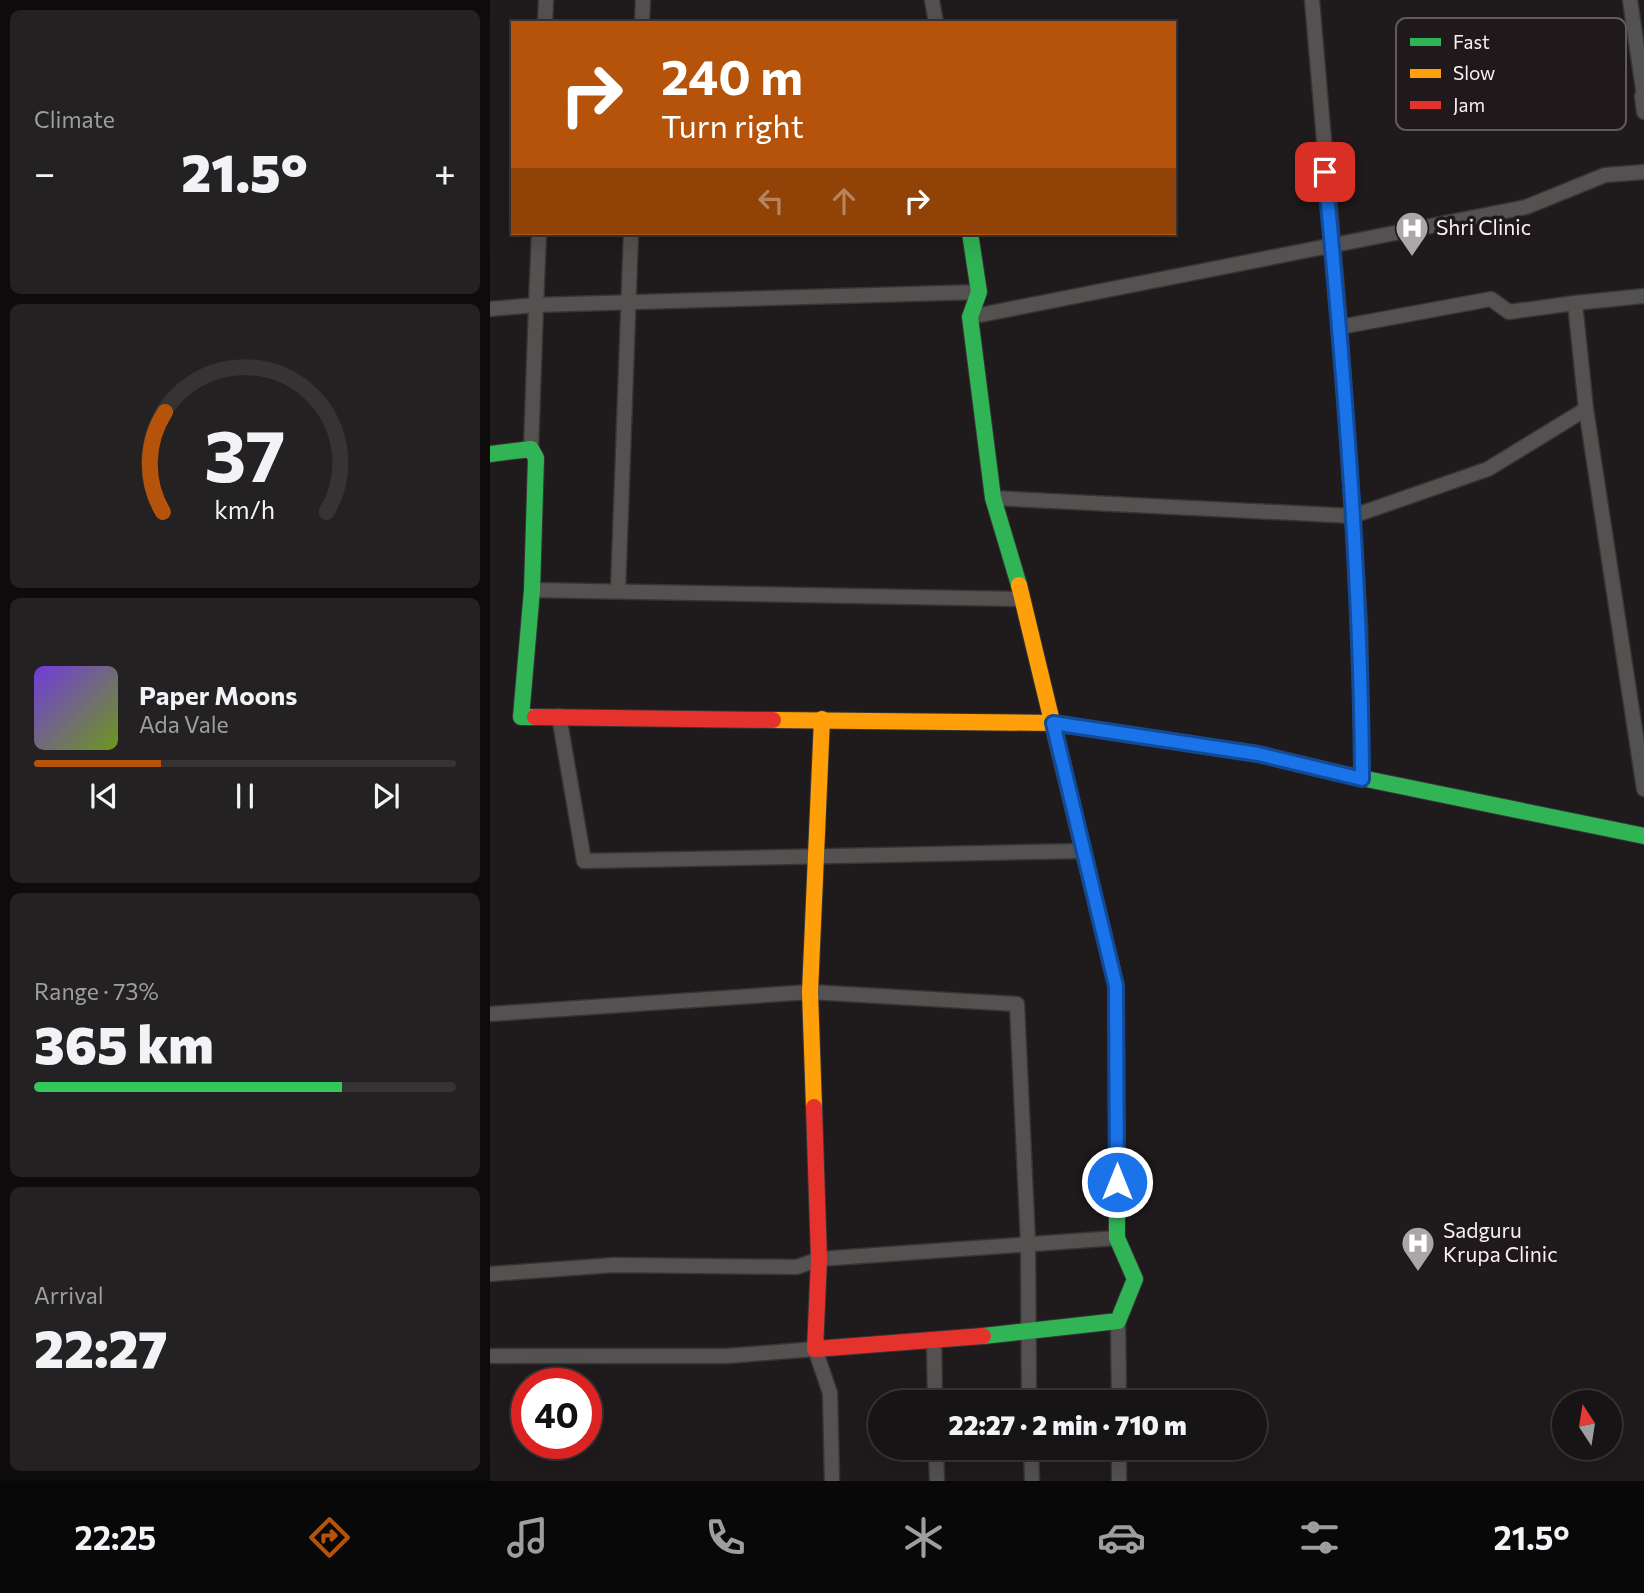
<!DOCTYPE html>
<html lang="en">
<head>
<meta charset="utf-8">
<style>
  body { margin:0; font-family:Commissioner,sans-serif; background:#242122; color:#f1f3f6; height:100vh; display:flex; flex-direction:column; font-size:26px; white-space:nowrap }
  * { box-sizing:border-box; margin:0 }
  p { font-size:23px; color:#9e9ea0 }
  .icon { flex:none; width:38px; height:38px; fill:none; stroke:currentColor; stroke-width:2; stroke-linecap:round; stroke-linejoin:round }
  .map { position:relative; flex:1; overflow:hidden }
  .details { display:flex; flex-direction:column; gap:10px; padding:10px; background:#0d0b0c; width:490px }
  .details>* { flex:none }
  .banner { position:absolute; left:21px; top:21px; width:665px; height:214px; border-radius:0px; box-shadow:0 7px 28px #0002,0 0 0 2px #363334; background:#b45309; color:#fff; overflow:hidden }
  .needle { width:46px; rotate:348deg }
  .controls { position:absolute; left:1062px; top:1390px; display:grid; gap:14px }
  .controls a { display:grid; place-items:center; width:70px; height:70px; border-radius:50%; background:#171415; box-shadow:0 7px 28px #0002,0 0 0 2px #363334; font-size:35px }
  .speed { position:absolute; left:21px; top:1368px; display:flex; gap:14px; font-size:35px; font-weight:700; text-align:center }
  .speed>* { display:grid; place-content:center; width:91px; height:91px; border-radius:50%; background:#171415; box-shadow:0 7px 28px #0002,0 0 0 2px #363334; line-height:1 }
  .speed .limit { border:10px solid #d22; background:#fff; color:#111 }
  .pin { position:absolute; display:grid; place-items:center; width:60px; height:60px; color:#fff; margin:-30px; border-radius:14px; box-shadow:0 4px 10px #0006 }
  .me { position:absolute; width:77px; margin:-38px; rotate:0deg; stroke-linejoin:round; filter:drop-shadow(0 0 5px #0008) }
  .turn { display:flex; align-items:center; gap:24px; height:147px; padding:0 35px; font-size:32px }
  .turn .icon { width:91px; height:91px; stroke-width:2.5 }
  .turn b { display:block; font-size:49px; line-height:60px }
  .lanes { display:flex; align-items:center; height:66px; padding:0 35px; background:#0003; justify-content:center; gap:35px; direction:ltr }
  .lanes .off { opacity:.35 }
  .big { font-size:52px; font-weight:800; line-height:1.1 }
  .details .card { flex:1; display:flex; flex-direction:column; justify-content:center; gap:10px; min-width:0; padding:0 24px; border-radius:10px; background:#242122 }
  .details .dial { align-items:center; gap:0 }
  .dial svg { height:182px; overflow:visible; fill:none; stroke:#363334; stroke-width:7; stroke-linecap:round; text-anchor:middle }
  .dial text { fill:#f1f3f6; stroke:none }
  .song { display:flex; align-items:center; gap:21px }
  .cover { width:84px; height:84px; border-radius:10px; background:linear-gradient(135deg,hsl(260 70% 55%),hsl(80 70% 35%)) }
  .played { height:7px; border-radius:4px; background:linear-gradient(90deg,#b45309 30%,#363334 30%) }
  .keys { display:flex; justify-content:space-around; direction:ltr }
  .heat { display:flex; justify-content:space-between; align-items:center; font-size:38px; direction:ltr }
  .charge { height:10px; border-radius:5px; background:linear-gradient(90deg,#34c759 73%,#363334 0) }
  .trip { position:absolute; left:378px; top:1390px; width:399px; height:70px; border-radius:35px; background:#171415; box-shadow:0 7px 28px #0002,0 0 0 2px #363334; font-weight:800; line-height:70px; text-align:center }
  .dock { display:flex; height:112px; justify-content:space-around; align-items:center; background:#090808; color:#9e9ea0 }
  .dock .icon { width:49px; height:49px }
  .dock .active { color:#b45309 }
  .dock b { font-size:32px; color:#f1f3f6 }
  main { display:flex; flex:1; min-height:0 }
  .map>svg:first-child { display:block }
  .lines { fill:none; stroke-linecap:round; stroke-linejoin:round }
  .street-casing { stroke:#363434; stroke-width:17 }
  .fast-casing { stroke:#363434; stroke-width:18 }
  .slow-casing { stroke:#363434; stroke-width:18 }
  .jam-casing { stroke:#363434; stroke-width:18 }
  .street { stroke:#545151; stroke-width:14 }
  .fast { stroke:#30b455; stroke-width:16 }
  .slow { stroke:#ff9f0a; stroke-width:16 }
  .jam { stroke:#e5322d; stroke-width:16 }
  .route-casing { stroke:#114b97; stroke-width:18 }
  .route { stroke:#1a73e8; stroke-width:12 }
  .labels { text-anchor:middle; stroke-width:7; stroke-linejoin:round; paint-order:stroke }
  .poi-label { font-size:21px; fill:#f6f1f2; stroke:#20191b; text-anchor:start }
  .key { fill:#20191b; stroke:#605a5c; stroke-width:2 }
  .key-label { font-size:19px; fill:#f6f1f2 }
</style>
</head>
<body>
<main>
<section class="details">
<div class="card"><p>Climate</p>
<div class="heat"><a>−</a><b class="big">21.5°</b><a>+</a></div>
</div>
<div class="card dial"><svg viewBox="0 0 100 80">
<path d="M14 69A42 42 0 1 1 86 69"/>
<path d="M14 69A42 42 0 0 1 15 25" stroke="#b45309"/>
<text x="50" y="56" font-size="32" font-weight="700">37</text>
<text x="50" y="72" font-size="11">km/h</text>
</svg></div>
<div class="card">
<div class="song"><i class="cover"></i><div><b>Paper Moons</b><p>Ada Vale</p></div></div>
<div class="played"></div>
<div class="keys"><svg class="icon" aria-label="previous" viewBox="0 0 24 24"><path d="M18 5L8 12l10 7zM5 5v14"/></svg><svg class="icon" aria-label="pause" viewBox="0 0 24 24"><path d="M8 5v14M16 5v14"/></svg><svg class="icon" aria-label="next" viewBox="0 0 24 24"><path d="M6 5l10 7-10 7zM19 5v14"/></svg></div>
</div>
<div class="card"><p>Range · 73%</p><b class="big">365 km</b><div class="charge"></div></div>
<div class="card"><p>Arrival</p><b class="big">22:27</b></div>
</section>
<div class="map">
<svg width="1154" height="1481" viewBox="0 0 1154 1481">
  <rect width="100%" height="100%" fill="#1f1a1c"/>
  <g class="lines">
    <defs>
      <g id="street">
        <polyline points="442,0 446,23"/>
        <polyline points="822,0 850,327 1001,299 1019,312 1085,303 1096,409 1154,789"/>
        <polyline points="1140,0 1154,96"/>
        <polyline points="55,23 56,0"/>
        <polyline points="152,23 153,0"/>
        <polyline points="1152,96 1154,112"/>
        <polyline points="49,233 46,305 489,292"/>
        <polyline points="1085,303 1154,296"/>
        <polyline points="0,309 46,305 41,449"/>
        <polyline points="480,317 1036,207 1115,175 1154,172"/>
        <polyline points="850,327 870,627 872,779"/>
        <polyline points="503,498 863,516 998,469 1096,409"/>
        <polyline points="42,590 533,599"/>
        <polyline points="128,591 141,233"/>
        <polyline points="69,716 94,861 593,851"/>
        <polyline points="0,1014 320,992 527,1004 538,1242 539,1402"/>
        <polyline points="0,1274 124,1265 307,1267 329,1259 627,1238"/>
        <polyline points="628,1321 629,1402"/>
        <polyline points="444,1340 445,1402"/>
        <polyline points="0,1356 237,1356 325,1349 340,1393 342,1481"/>
        <polyline points="446,1447 447,1481"/>
        <polyline points="541,1447 542,1481"/>
        <polyline points="629,1447 629,1481"/>
      </g>
      <g id="fast">
        <polyline points="480,233 489,292 480,317 503,498 529,585"/>
        <polyline points="0,454 41,449 46,458 42,590 31,717 45,717"/>
        <polyline points="852,774 1154,836"/>
        <polyline points="493,1336 628,1321 645,1279 627,1238 626,986 596,862"/>
      </g>
      <g id="slow">
        <polyline points="529,585 596,862"/>
        <polyline points="283,720 563,723 768,754 852,774"/>
        <polyline points="324,1107 320,992 332,719"/>
      </g>
      <g id="jam">
        <polyline points="45,717 283,720"/>
        <polyline points="324,1107 329,1259 325,1349 493,1336"/>
      </g>
    </defs>
    <use href="#street" class="street-casing"/>
    <use href="#fast" class="fast-casing"/>
    <use href="#slow" class="slow-casing"/>
    <use href="#jam" class="jam-casing"/>
    <use href="#street" class="street"/>
    <use href="#fast" class="fast"/>
    <use href="#slow" class="slow"/>
    <use href="#jam" class="jam"/>
  </g>
  <g class="lines">
    <defs>
      <path id="route" d="M627 1182 626 986 563 723 768 754 872 779C871 576 854 374 835 172"/>
    </defs>
    <use href="#route" class="route-casing"/>
    <use href="#route" class="route"/>
  </g>
  <defs>
    <symbol id="hospital-pin" viewBox="-11 -11 22 30"><path d="M0 17L-7.5 6A9.5 9.5 0 1 1 7.5 6Z" fill="#aba6a7" stroke="#20191b"/><path d="M-5-5h3v3.5h4V-5h3V5h-3V1.5h-4V5h-3Z" fill="#fff"/></symbol>
  </defs>
  <g fill-rule="evenodd">
    <use href="#hospital-pin" x="903" y="209" width="38" height="52"/>
    <use href="#hospital-pin" x="909" y="1224" width="38" height="52"/>
  </g>
  <g class="labels">
    <g class="poi-label">
      <text x="946" y="235">Shri Clinic</text>
      <text x="953" y="1238">Sadguru<tspan x="953" dy="24">Krupa Clinic</tspan></text>
    </g>
  </g>
  <rect x="906" y="18" width="230" height="112" rx="10" class="key"/>
  <rect x="920" y="38" width="31" height="8" fill="#30b455"/>
  <rect x="920" y="69" width="31" height="9" fill="#ff9f0a"/>
  <rect x="920" y="101" width="31" height="8" fill="#e5322d"/>
  <g class="key-label">
    <text x="963" y="49">Fast</text>
    <text x="963" y="80">Slow</text>
    <text x="963" y="112">Jam</text>
  </g>
</svg>
<div class="controls">
<a><svg class="needle" viewBox="-14 -14 28 28"><path d="M0-13l5 13h-10z" fill="#e53935"/><path d="M0 13l5-13h-10z" fill="#9e9ea0"/></svg></a>
</div>
<div class="speed"><div class="limit">40</div></div>
<div class="pin" style="left:835px;top:172px;background:#d93025"><svg class="icon" aria-label="arrive" viewBox="0 0 24 24"><path d="M6 21V4h12l-3 4 3 4H6"/></svg></div>
<svg class="me" style="left:627px;top:1182px" viewBox="-20 -20 40 40"><circle r="17" fill="#1a73e8" stroke="#fff" stroke-width="3"/><path d="M0-11L8 9 0 5-8 9z" fill="#fff"/></svg>
<div class="trip">22:27 · 2 min · 710 m</div>
<div class="banner">
<div class="turn"><svg class="icon" aria-label="right" viewBox="0 0 24 24"><path d="M7 20v-9h11M14 6l5 5-5 5"/></svg><div><b>240 m</b>Turn right</div></div>
<div class="lanes"><svg class="icon off" aria-label="left" viewBox="0 0 24 24"><path d="M17 20v-9H6M10 6l-5 5 5 5"/></svg><svg class="icon off" aria-label="ahead" viewBox="0 0 24 24"><path d="M12 20V5M6 11l6-6 6 6"/></svg><svg class="icon" aria-label="right" viewBox="0 0 24 24"><path d="M7 20v-9h11M14 6l5 5-5 5"/></svg></div>
</div>
</div>
</main>
<nav class="dock">
<b>22:25</b>
<svg class="icon active" aria-label="directions" viewBox="0 0 24 24"><path d="M12 3l9 9-9 9-9-9zM9 14v-3h6M13 9l2 2-2 2"/></svg>
<svg class="icon" aria-label="music" viewBox="0 0 24 24"><path d="M9 18V5l10-2v13"/><circle cx="6" cy="18" r="3"/><circle cx="16" cy="16" r="3"/></svg>
<svg class="icon" aria-label="phone" viewBox="0 0 24 24"><path d="M5 4h4l2 5-3 2q2 4 5 5l2-3 5 2v4C11 20 4 13 5 4z"/></svg>
<svg class="icon" aria-label="climate" viewBox="0 0 24 24"><path d="M12 3v18M4 7l16 10M4 17L20 7"/></svg>
<svg class="icon" aria-label="car" viewBox="0 0 24 24"><path d="M5 17H2v-5l4-1 3-4h7l3 4 3 1v5h-3M9 17h6M6 11h13"/><circle cx="7" cy="17" r="2"/><circle cx="17" cy="17" r="2"/></svg>
<svg class="icon" aria-label="filters" viewBox="0 0 24 24"><path d="M4 7h16M4 17h16"/><circle cx="9" cy="7" r="2"/><circle cx="15" cy="17" r="2"/></svg>
<b>21.5°</b>
</nav>
</body>
</html>
